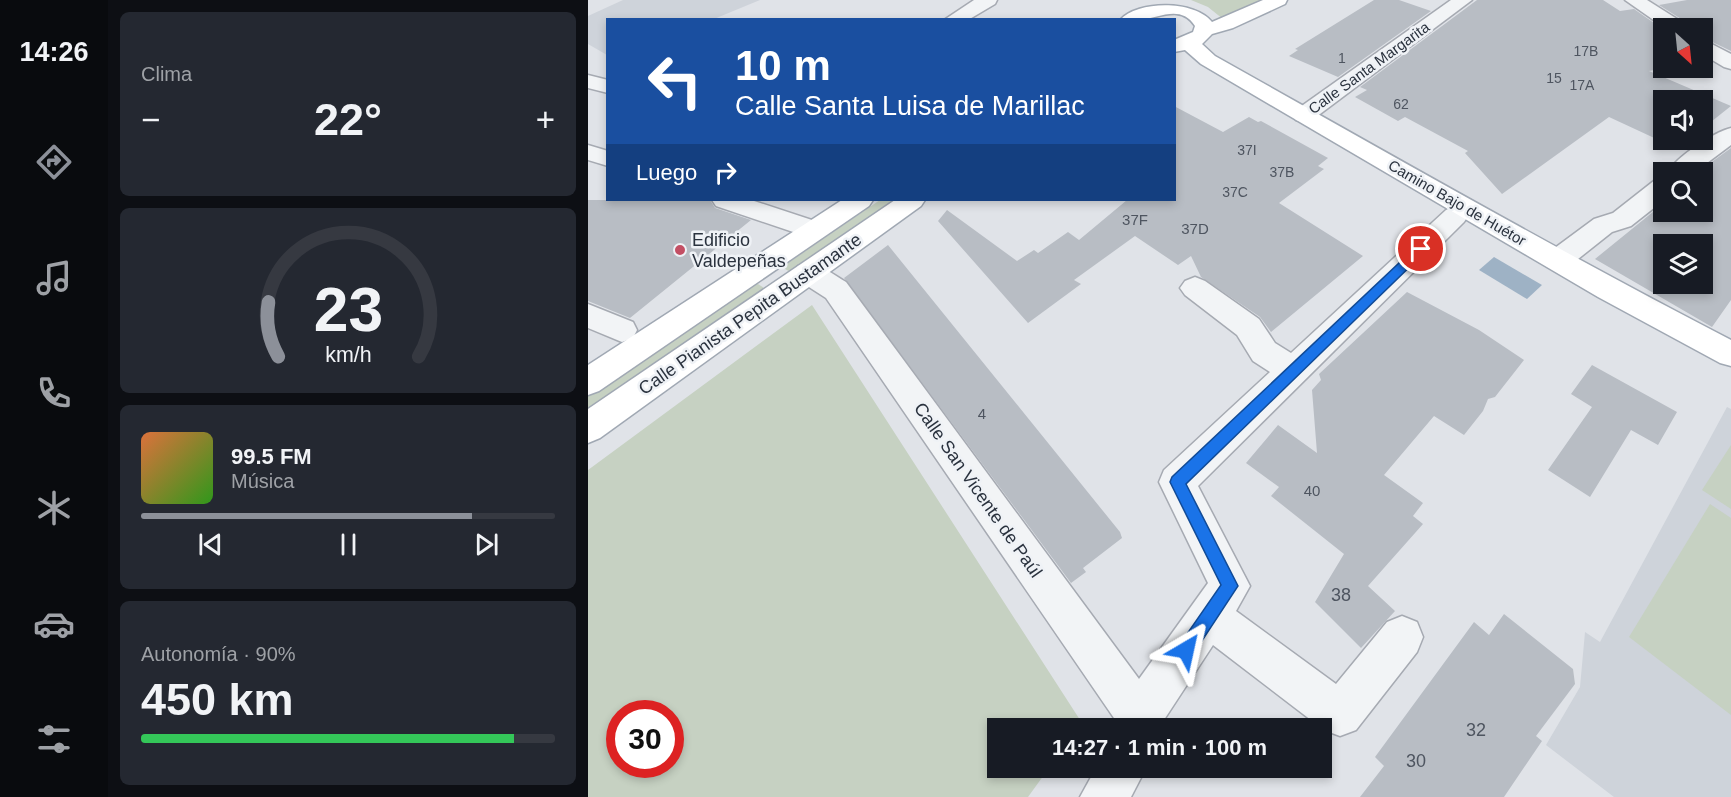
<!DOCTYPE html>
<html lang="es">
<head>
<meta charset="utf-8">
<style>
  body { margin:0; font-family:Arial,sans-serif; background:#242831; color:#f1f3f6; height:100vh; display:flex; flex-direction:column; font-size:22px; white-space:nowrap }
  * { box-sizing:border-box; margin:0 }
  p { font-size:20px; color:#9ea1a6 }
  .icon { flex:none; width:33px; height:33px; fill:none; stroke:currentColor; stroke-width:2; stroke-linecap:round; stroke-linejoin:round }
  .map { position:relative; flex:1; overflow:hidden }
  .panel { display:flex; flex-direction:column; gap:12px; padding:12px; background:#0d0f14; width:480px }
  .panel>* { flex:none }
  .banner { position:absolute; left:18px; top:18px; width:570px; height:183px; border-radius:0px; box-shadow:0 3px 9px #0003; background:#1a4fa0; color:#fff; overflow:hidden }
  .needle { width:39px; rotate:153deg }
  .fabs { position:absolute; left:1065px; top:18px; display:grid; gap:12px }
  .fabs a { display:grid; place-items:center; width:60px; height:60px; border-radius:0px; background:#171b24; box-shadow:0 3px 9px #0003; font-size:30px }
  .speed { position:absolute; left:18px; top:700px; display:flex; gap:12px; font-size:30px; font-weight:700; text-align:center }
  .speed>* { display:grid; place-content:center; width:78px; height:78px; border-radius:50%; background:#171b24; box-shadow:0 3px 9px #0003; line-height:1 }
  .speed .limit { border:9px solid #d22; background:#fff; color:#111 }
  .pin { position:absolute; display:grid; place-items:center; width:51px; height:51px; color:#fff; margin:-26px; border:3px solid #fff; border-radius:50%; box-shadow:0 2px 6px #0007 }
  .me { position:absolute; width:66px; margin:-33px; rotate:36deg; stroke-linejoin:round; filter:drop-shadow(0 0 4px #0008) }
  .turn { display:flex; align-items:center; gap:21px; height:126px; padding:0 30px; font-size:27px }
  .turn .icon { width:78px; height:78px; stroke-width:2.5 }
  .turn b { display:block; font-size:42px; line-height:51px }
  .then { display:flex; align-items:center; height:57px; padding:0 30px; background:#0003; gap:12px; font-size:22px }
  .big { font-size:45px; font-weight:600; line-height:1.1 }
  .panel .tile { flex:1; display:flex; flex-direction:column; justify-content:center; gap:9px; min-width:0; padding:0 21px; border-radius:9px; background:#242831 }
  .panel .dial { align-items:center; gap:0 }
  .dial svg { height:156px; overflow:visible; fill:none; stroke:#363941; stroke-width:7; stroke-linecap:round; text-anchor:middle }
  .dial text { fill:#f1f3f6; stroke:none }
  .song { display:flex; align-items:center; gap:18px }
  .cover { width:72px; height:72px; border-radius:9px; background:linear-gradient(135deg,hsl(20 70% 55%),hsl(110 70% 35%)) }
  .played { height:6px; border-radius:3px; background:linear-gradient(90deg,#8c9099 80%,#363941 80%) }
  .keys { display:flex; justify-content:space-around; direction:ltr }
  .heat { display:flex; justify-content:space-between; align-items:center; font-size:33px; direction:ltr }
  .charge { height:9px; border-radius:4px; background:linear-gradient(90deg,#34c759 90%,#363941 0) }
  .trip { position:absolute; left:399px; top:718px; width:345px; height:60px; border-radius:0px; background:#171b24; box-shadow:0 3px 9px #0003; font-weight:600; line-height:60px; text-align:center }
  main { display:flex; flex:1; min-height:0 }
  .dock { display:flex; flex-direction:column; width:108px; justify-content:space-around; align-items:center; background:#090b0e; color:#9ea1a6 }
  .dock .icon { width:42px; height:42px }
  .dock .on { color:#8c9099 }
  .dock b { font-size:27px; color:#f1f3f6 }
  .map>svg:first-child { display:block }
  .built { fill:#ced3da }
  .green { fill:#c6d1c2; fill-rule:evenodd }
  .water { fill:#9eb2c5 }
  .building { fill:#b8bdc4; fill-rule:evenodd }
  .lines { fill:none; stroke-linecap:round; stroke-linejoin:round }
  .minor-casing { stroke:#a6aab2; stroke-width:3 }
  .major-casing { stroke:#a0a8b3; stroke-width:3 }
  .minor { fill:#f2f4f6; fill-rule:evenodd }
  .major { fill:#fff; fill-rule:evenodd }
  .route { fill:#1a73e8; stroke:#114b97; stroke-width:1.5 }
  .poi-dot { fill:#c34f64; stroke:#eff2f6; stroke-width:2 }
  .labels { text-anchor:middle; stroke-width:5; stroke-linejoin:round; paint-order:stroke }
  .far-number-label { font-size:14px; fill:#4e5560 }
  .far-street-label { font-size:15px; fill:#2a323e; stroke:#eff2f6 }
  .number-label { font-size:15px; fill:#4e5560 }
  .poi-label { font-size:18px; fill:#2a323e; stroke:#eff2f6; text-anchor:start }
  .street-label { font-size:18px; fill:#2a323e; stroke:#eff2f6 }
  .near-number-label { font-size:18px; fill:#4e5560 }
</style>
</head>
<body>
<main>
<nav class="dock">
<b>14:26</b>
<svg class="icon on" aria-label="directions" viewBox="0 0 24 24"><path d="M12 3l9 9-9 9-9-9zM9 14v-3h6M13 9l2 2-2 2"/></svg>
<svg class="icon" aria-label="music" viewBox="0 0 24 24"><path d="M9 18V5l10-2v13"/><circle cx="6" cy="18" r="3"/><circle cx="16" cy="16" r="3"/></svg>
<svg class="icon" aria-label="phone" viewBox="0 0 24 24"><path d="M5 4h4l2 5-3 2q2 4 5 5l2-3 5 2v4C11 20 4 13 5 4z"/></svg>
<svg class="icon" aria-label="climate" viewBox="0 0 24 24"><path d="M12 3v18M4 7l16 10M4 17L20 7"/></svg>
<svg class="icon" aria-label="car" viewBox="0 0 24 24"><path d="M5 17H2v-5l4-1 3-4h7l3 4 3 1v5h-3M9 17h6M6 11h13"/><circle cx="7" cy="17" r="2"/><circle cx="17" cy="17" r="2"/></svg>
<svg class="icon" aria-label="filters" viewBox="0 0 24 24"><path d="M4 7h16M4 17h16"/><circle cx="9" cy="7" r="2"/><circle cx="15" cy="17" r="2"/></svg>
</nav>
<section class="panel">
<div class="tile"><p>Clima</p>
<div class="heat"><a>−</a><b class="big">22°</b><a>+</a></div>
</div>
<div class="tile dial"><svg viewBox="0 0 100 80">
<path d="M14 69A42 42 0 1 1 86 69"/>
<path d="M14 69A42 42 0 0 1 9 41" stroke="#8c9099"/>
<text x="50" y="56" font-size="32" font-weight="700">23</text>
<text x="50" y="72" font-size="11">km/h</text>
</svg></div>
<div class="tile">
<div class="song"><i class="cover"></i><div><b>99.5 FM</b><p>Música</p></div></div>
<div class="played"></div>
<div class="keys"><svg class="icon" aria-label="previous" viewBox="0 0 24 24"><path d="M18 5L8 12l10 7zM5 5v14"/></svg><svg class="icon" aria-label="pause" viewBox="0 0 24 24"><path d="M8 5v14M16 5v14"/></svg><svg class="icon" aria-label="next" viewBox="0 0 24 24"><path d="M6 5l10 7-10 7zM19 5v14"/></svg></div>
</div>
<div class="tile"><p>Autonomía · 90%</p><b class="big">450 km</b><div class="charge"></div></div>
</section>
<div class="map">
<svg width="1143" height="797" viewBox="0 0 1143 797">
  <rect width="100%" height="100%" fill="#e0e3e8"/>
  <g class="built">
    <polygon points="35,0 172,0 126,19 20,20 19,55 0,44 0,16"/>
    <polygon points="1139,407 1143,409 1143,797 1026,797 958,745 992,687 997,632 1012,642"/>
  </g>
  <g class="green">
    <polygon points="603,0 674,0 635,19 620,7"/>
    <polygon points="292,200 307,200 202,272 194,267"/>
    <polygon points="167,282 176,288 0,410 0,396"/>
    <path d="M224 305 494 723 489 729H410V768H461L440 797H0V470ZM32 714H82V765H32Z"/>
    <polygon points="1143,445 1143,509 1114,490"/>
    <polygon points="1122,504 1143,518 1143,715 1041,637"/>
  </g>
  <polygon class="water" points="906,257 954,285 939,299 891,270"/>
  <g class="building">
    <polygon points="786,0 811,0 843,11 750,77 701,56 710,50 707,49"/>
    <polygon points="889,0 1015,0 1032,11 1046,9 1076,30 1076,68 1061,71 1143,106 1114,129 1114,100 1076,100 1076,140 1102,140 1090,149 1021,117 914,194 877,153 880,151 817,117 810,121 767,97 779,90 772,87"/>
    <polygon points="1099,0 1143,0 1143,51 1114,37 1114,28 1102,28 1098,22 1071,5"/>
    <polygon points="586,106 635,132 661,117 670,122 673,121 740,158 730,166 736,169 691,203 775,256 683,332 672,317 613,277 603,256 590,265 547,236 486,280 493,284 440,323 350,221 359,210 429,261 446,250 450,253 480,232 491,240 539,200 586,200"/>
    <path d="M1143 148V300L1124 327 1007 259 1076 203V212H1114V172H1110ZM1076 244H1114V284H1076Z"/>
    <polygon points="0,200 122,200 127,208 163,220 42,318 0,301"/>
    <polygon points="300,245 532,532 534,538 495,568 498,572 483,583 256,278"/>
    <polygon points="819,292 891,330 936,360 907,397 900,399 895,411 876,435 846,416 796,475 835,503 825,516 835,524 780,586 807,611 773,648 727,602 756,554 683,496 691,487 658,463 690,425 729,453 724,390 733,380 731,374"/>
    <polygon points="1004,365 1089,412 1070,445 1043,430 1002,497 960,470 1004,407 983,394"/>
    <polygon points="916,614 985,669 987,684 948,736 954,741 916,797 772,797 796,766 787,757 886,622 901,635"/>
  </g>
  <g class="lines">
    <defs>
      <g id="minor">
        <polygon points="386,0 409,0 407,4 380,20 356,20"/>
        <polygon points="863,0 884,0 724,120 716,122 708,120 705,115 708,110"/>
        <polygon points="1037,0 1059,0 1097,24 1100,28 1077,28"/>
        <polygon points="1114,39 1143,54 1143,69 1136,67 1114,54"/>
        <polygon points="0,75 20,80 20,93 0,88"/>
        <path d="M1143 128V145L1107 172H1080C1088 157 1126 132 1143 128Z"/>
        <polygon points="0,145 20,151 20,166 0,160"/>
        <polygon points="1076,178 1076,200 1043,226 1024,232 980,267 970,270 960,267 956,260 960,253 1006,219 1025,213 1067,180"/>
        <polygon points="124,200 163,200 236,224 239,230 236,236 226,239 128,206"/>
        <path d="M867 207 876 210 880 216 876 222 610 486 662 586 648 611 748 684 799 622 814 616 829 622 835 637 829 652 768 730 752 736 736 730 625 645 570 729H526L528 721 238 298 210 280 206 273 210 266C228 260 243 273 258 282L551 679 620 583 571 482 576 470 682 372 665 361 649 335 597 295 592 288 597 281 607 277 617 281 671 319 687 343 703 353 858 210Z"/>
        <polygon points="0,304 45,322 49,330 45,338 34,342 0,328"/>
        <polygon points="508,768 558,768 543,797 492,797"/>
      </g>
      <g id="major">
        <path d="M675 0H699L697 4 645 28 624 34 614 44 627 56C798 152 969 250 1143 340V366L1132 363 1010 297 613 64 597 50 586 52V40L605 32 607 26C593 4 571 18 552 20 545 20 538 20 532 20 550 0 607 0 624 22Z"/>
        <polygon points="254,200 285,200 281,206 11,391 0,395 0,365"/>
        <polygon points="307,200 337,200 333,206 12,438 0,443 0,409"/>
      </g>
    </defs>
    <use href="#minor" class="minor-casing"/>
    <use href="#major" class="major-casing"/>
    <use href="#minor" class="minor"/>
    <use href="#major" class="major"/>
  </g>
  <polygon class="route" points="833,245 839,249 837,252 598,484 650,586 604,656 598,659 592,656 590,650 592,644 633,585 582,482 584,477 829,246"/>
  <circle class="poi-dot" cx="92" cy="250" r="6"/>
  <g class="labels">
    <g class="far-number-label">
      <text x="998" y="56">17B</text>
      <text x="754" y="63">1</text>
      <text x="966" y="83">15</text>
      <text x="994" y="90">17A</text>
      <text x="813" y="109">62</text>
      <text x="659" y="155">37I</text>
      <text x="694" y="177">37B</text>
      <text x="647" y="197">37C</text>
    </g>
    <g class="far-street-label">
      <text transform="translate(781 68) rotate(-36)" y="5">Calle Santa Margarita</text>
      <text transform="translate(869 203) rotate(30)" y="5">Camino Bajo de Huétor</text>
    </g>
    <g class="number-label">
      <text x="547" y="225">37F</text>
      <text x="607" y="234">37D</text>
      <text x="394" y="419">4</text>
      <text x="724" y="496">40</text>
    </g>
    <g class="poi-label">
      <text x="104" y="246">Edificio<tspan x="104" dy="21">Valdepeñas</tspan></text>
    </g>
    <g class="street-label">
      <text transform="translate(162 314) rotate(-35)" y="6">Calle Pianista Pepita Bustamante</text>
      <text transform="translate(390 490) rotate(55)" y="6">Calle San Vicente de Paúl</text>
    </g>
    <g class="near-number-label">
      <text x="753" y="601">38</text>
      <text x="888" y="736">32</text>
      <text x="828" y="767">30</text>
    </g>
  </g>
</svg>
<div class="fabs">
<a><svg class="needle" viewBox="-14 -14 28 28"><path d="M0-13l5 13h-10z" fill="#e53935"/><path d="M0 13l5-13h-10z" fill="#9ea1a6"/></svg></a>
<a><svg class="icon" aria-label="sound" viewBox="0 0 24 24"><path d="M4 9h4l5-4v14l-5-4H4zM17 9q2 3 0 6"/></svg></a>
<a><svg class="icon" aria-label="search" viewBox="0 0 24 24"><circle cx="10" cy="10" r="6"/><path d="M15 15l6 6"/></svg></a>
<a><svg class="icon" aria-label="layers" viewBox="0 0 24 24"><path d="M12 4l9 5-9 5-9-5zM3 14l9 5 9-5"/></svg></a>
</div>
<div class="speed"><div class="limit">30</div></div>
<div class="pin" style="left:833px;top:249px;background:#d93025"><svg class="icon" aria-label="arrive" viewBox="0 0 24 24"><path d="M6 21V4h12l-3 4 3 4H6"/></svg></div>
<svg class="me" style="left:598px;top:650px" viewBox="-20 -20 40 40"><path d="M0-17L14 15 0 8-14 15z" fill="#1a73e8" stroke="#fff" stroke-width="4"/></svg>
<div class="trip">14:27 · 1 min · 100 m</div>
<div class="banner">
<div class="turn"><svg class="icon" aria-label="left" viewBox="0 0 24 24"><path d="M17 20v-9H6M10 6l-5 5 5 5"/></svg><div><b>10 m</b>Calle Santa Luisa de Marillac</div></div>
<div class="then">Luego<svg class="icon" aria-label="right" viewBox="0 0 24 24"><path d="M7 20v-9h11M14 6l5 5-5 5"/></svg></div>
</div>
</div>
</main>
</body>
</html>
